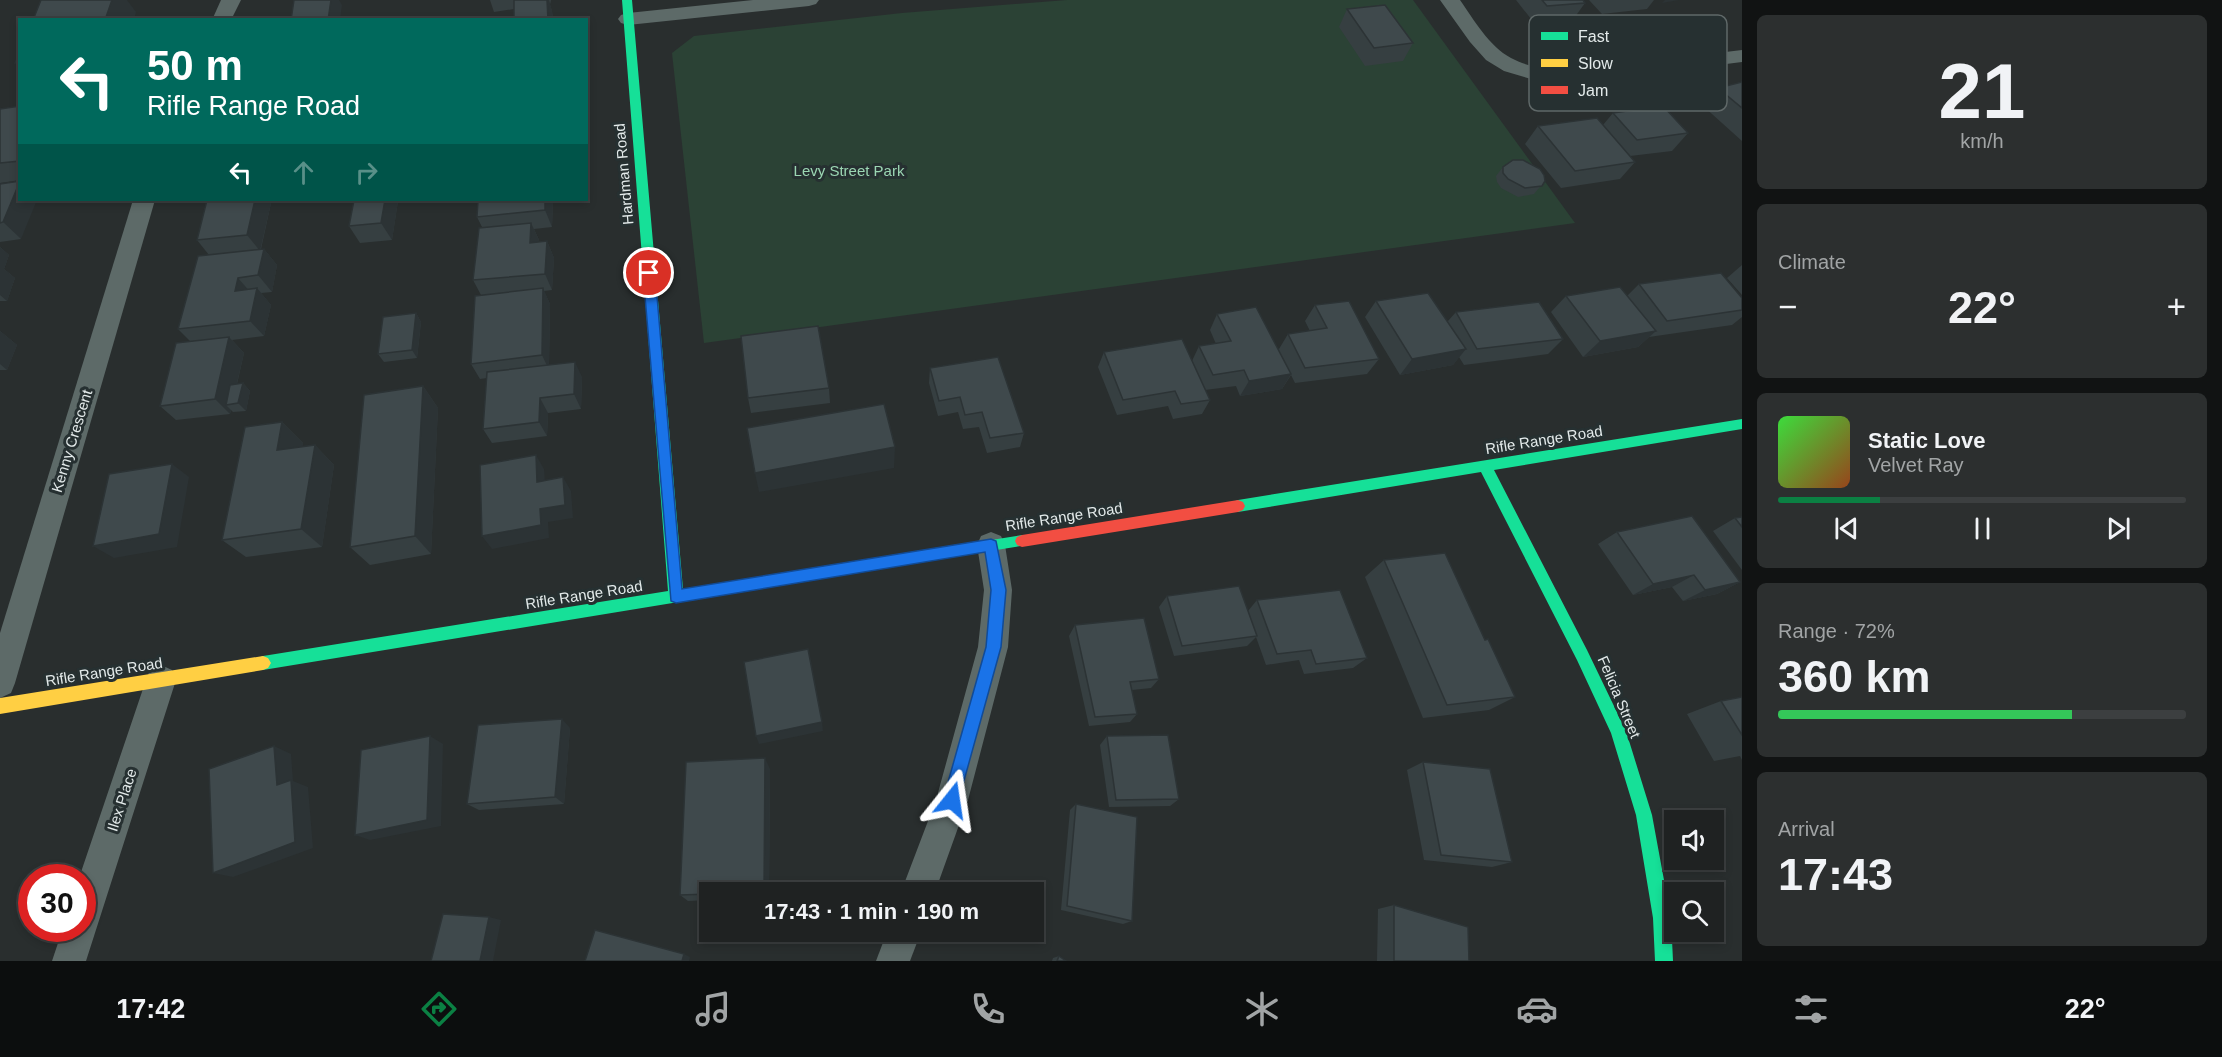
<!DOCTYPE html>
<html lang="en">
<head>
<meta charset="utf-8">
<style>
  body { margin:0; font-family:Arial,sans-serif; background:#2c2f2f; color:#f1f3f6; height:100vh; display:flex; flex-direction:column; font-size:22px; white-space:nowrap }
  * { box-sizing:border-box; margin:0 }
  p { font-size:20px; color:#a1a4a5 }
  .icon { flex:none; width:33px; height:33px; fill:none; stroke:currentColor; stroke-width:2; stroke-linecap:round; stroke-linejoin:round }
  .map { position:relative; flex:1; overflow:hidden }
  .drawer { display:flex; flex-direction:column; gap:15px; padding:15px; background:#111313; width:480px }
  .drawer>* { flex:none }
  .hud { position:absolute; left:18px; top:18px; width:570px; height:183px; border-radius:0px; box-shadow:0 3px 9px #0003,0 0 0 2px #3c3f40; background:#00695c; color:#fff; overflow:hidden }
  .fabs { position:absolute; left:1664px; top:810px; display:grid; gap:12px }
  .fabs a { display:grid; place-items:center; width:60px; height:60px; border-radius:0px; background:#1f2222; box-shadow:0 3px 9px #0003,0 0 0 2px #3c3f40; font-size:30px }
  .speed { position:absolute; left:18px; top:864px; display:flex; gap:12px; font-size:30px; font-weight:700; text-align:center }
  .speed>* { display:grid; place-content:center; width:78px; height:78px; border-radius:50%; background:#1f2222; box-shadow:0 3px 9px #0003,0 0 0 2px #3c3f40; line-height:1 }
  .speed .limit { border:9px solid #d22; background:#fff; color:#111 }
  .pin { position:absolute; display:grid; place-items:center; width:51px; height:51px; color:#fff; margin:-26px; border:3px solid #fff; border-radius:50%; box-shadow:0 2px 6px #0007 }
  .me { position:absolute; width:66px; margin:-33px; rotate:15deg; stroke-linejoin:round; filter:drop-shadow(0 0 4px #0008) }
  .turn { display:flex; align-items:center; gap:21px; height:126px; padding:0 30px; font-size:27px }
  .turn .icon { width:78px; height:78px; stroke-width:2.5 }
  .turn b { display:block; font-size:42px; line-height:51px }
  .lanes { display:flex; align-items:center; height:57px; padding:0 30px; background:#0003; justify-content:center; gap:30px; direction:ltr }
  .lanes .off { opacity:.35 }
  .big { font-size:45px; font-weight:600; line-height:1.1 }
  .drawer .card { flex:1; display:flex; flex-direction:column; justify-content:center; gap:9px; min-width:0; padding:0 21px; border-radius:9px; background:#2c2f2f }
  .drawer .dial { align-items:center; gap:0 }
  .dial b { font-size:78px; line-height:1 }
  .song { display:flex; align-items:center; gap:18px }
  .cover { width:72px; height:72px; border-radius:9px; background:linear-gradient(135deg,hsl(120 70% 55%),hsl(20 70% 35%)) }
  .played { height:6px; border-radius:3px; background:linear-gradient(90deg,#0b8043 25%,#3c3f40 25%) }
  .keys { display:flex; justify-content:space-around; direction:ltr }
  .heat { display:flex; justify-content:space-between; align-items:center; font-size:33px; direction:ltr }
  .charge { height:9px; border-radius:4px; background:linear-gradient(90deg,#34c759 72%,#3c3f40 0) }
  .trip { position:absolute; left:699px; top:882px; width:345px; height:60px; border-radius:0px; background:#1f2222; box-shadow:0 3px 9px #0003,0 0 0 2px #3c3f40; font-weight:600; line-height:60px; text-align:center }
  .tabs { display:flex; height:96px; justify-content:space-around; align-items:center; background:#0c0e0e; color:#a1a4a5 }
  .tabs .icon { width:42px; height:42px }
  .tabs .current { color:#0b8043 }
  .tabs b { font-size:27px; color:#f1f3f6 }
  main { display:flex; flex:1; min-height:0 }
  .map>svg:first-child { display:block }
  .green { fill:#2b4235 }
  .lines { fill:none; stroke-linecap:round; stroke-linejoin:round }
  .street { fill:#5d6a68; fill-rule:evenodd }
  .fast { fill:#16e098; fill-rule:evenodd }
  .slow { fill:#ffcf43; fill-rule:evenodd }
  .jam { fill:#f24e42; fill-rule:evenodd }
  .wall { fill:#363f41 }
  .shaded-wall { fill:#2c3335 }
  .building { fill:#3f494c; stroke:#2c3335; stroke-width:1.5 }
  .route { fill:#1a73e8; stroke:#114b97; stroke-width:1.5 }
  .labels { text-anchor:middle; stroke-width:6; stroke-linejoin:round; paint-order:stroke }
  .park-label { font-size:15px; fill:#9bd6b3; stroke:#263031 }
  .street-label { font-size:15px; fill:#e3eaea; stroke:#263031 }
  .key { fill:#263031; stroke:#5f6868; stroke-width:1.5 }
  .key-label { font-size:16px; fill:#e3eaea }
</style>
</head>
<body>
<main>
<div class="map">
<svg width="1742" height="961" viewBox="0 0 1742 961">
  <rect width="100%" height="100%" fill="#292e2e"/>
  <polygon class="green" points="1067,0 1413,0 1575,223 704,343 672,53 694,36 902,13"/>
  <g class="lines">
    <g class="street">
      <polygon points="221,0 241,0 231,20 212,20"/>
      <polygon points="753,0 819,0 816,4 809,6 628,25 621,23 618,19 621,15 628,13"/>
      <path d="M1440 0H1460C1474 20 1489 46 1511 58 1550 79 1600 66 1642 62 1675 58 1709 54 1742 50V62L1567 84 1531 79 1504 71 1486 60 1470 42Z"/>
      <polygon points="133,200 155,200 15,683 11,693 0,698 0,633"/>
      <polygon points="991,532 1001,536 1005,545 1012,590 1008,647 968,800 935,892 901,892 936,800 978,647 984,590 977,545 981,536"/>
      <polygon points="161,665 172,670 176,680 86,961 52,961 63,928 82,928 82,878 79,878 146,680 150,670"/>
      <polygon points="887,932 921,932 910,961 876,961"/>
    </g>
    <g class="fast">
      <polygon points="622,0 632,0 683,589 1022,535 1027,537 1029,541 1027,545 263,670 258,668 255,663 258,658 263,656 668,591"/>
      <polygon points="1742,419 1742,429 1494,470 1587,650 1626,731 1652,815 1671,918 1673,961 1655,961 1653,918 1636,815 1611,733 1577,660 1481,472 1238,512 1233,510 1231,506 1233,502 1238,500"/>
    </g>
    <polygon class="slow" points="263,656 268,658 271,663 268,668 263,670 0,714 0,698"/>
    <polygon class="jam" points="1238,500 1243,502 1245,506 1243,510 1238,512 1022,547 1017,545 1015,541 1017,537 1022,535"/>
  </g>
  <g class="wall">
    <polygon points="490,0 551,0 550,5 552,11 553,20 514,20 514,9 494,12"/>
    <polygon points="1516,0 1583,0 1585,3 1572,21 1535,24"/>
    <polygon points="1589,0 1654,0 1647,9 1602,14"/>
    <polygon points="1347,9 1413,43 1403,61 1365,66 1339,27"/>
    <polygon points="1742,82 1742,141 1702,105 1718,88"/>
    <polygon points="20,106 20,180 0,183 0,109"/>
    <polygon points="1613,113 1688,133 1672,151 1630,156 1635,162 1620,179 1561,188 1525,144 1538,126 1603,125"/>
    <polygon points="1503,167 1545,181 1534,194 1518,197 1501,188 1497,182 1496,176"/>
    <polygon points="0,184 21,239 0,242"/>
    <polygon points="207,200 268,200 271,203 261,249 264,249 277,265 272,292 261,293 271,305 264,336 232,340 244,353 237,384 243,383 250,391 246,411 233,412 231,410 230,414 176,420 160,406 191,342 178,329 209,255 197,240"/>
    <polygon points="354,200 397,200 398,201 392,240 360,243 349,226"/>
    <polygon points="553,200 552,227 534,229 539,240 538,242 547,241 554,258 552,290 544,291 550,304 549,365 582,377 581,409 548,413 547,436 492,443 483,429 487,378 480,379 471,364 481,295 473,280 482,227 477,217"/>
    <polygon points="0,247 9,255 4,269 15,278 7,301 0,301"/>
    <polygon points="1742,265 1742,295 1727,278"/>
    <polygon points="1639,284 1742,298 1742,317 1732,325 1649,337 1638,347 1583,357 1551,312 1566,296 1627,296"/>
    <polygon points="1376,301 1448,321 1456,312 1563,339 1548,354 1464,365 1459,357 1453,365 1400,375 1365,317"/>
    <polygon points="1315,305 1379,359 1367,374 1295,383 1291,375 1282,389 1240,396 1236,386 1205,390 1210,400 1202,414 1173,419 1168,406 1117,415 1098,367 1104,352 1192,361 1199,346 1216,344 1210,330 1217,314 1279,349 1288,334 1310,331 1305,321"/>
    <polygon points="416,313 421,322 417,358 384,362 378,354"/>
    <polygon points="0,331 17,345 7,370 0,370"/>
    <polygon points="930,368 1024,433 1020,447 987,453 979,427 963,429 958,412 938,416 929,383"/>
    <polygon points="423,386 438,408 431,554 370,565 350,547"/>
    <polygon points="829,388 830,403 751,413 748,398"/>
    <polygon points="282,422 303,443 302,447 315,445 334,465 322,547 246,557 222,540"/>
    <polygon points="1742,517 1742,570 1713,531 1735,518"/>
    <polygon points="1617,532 1740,582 1717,594 1683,601 1672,587 1633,595 1598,544"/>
    <polygon points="1384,560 1485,640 1515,697 1489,710 1423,718 1365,577"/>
    <polygon points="1167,596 1248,611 1257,600 1367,658 1353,668 1304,674 1299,660 1266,665 1256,637 1247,646 1174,656 1159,607"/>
    <polygon points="1075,625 1159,679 1151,688 1132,690 1137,714 1130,722 1089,726 1069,636"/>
    <polygon points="1742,697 1742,760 1740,756 1714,761 1687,714 1721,701"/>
    <polygon points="570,728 564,804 479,810 467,804"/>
    <polygon points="1107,736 1179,799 1170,806 1109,807 1100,745"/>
    <polygon points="1423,762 1512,862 1492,867 1424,860 1407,770"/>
    <polygon points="770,769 769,892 710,892 710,900 688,901 680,895"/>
    <polygon points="1076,804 1132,921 1123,924 1061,910 1070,810"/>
    <polygon points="1394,905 1469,961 1377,961 1378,909"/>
    <polygon points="1059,956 1066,961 1052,961 1053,958"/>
  </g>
  <g class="shaded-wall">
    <polygon points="105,0 127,0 136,12 134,20 105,20"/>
    <polygon points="301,0 341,0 339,0 342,5 340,20 328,20"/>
    <polygon points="547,0 549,0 552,11 553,20 548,20"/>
    <polygon points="1665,0 1679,0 1662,3"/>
    <polygon points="20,182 20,200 37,200 21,239 3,222"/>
    <polygon points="255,200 268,200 271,203 260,251 247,235"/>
    <polygon points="385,200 397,200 398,201 392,240 381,223"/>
    <polygon points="545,200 553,200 552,227 545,210"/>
    <polygon points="531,223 539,240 537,260 530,243"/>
    <polygon points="547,241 554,258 552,290 545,274"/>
    <polygon points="0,247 9,255 4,269 15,278 7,301 0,295"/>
    <polygon points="264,249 277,265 272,292 258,275"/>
    <polygon points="238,278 252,294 235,291"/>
    <polygon points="257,288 271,305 264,336 250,321"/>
    <polygon points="543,288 550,304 549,370 542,355"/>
    <polygon points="416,313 421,322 417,358 412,350"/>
    <polygon points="0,331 17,345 7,370 0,364"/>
    <polygon points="1656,331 1638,347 1583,357 1600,341"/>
    <polygon points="229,337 244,353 232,404 226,405 231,410 230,414 215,399"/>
    <polygon points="1466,349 1453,365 1400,375 1412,359"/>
    <polygon points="575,362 582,377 581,409 574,394"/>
    <polygon points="1291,374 1282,389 1240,396 1249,381"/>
    <polygon points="243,383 250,391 246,411 238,403"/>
    <polygon points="423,386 438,408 431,554 415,536"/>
    <polygon points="540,398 548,413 547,436 539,422"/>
    <polygon points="282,422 303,443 298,470 277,450"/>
    <polygon points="315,445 334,465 322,547 301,529"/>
    <polygon points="895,447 894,468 759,492 755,473"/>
    <polygon points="536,455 544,469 546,495 537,482"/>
    <polygon points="172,464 189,477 177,547 114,558 93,546"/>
    <polygon points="563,477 571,491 573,518 548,522 549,538 492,549 482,536 540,509"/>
    <polygon points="1694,575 1672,587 1633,595 1653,584"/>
    <polygon points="1740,582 1717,594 1683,601 1705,590"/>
    <polygon points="562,719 570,728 564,804 555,797"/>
    <polygon points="822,722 823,731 759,744 756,736"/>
    <polygon points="430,736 443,744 441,826 370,840 355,835"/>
    <polygon points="274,746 291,754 293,781 308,787 313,848 233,877 213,873 277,785"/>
    <polygon points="765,758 770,769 769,892 765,892 764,891"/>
    <polygon points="489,917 501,920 493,961 480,961"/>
    <polygon points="684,954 690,957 689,961 682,961"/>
  </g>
  <g class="building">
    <polygon points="41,0 112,0 105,20 33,20"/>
    <polygon points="294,0 331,0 328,20 291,20"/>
    <polygon points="514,0 547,0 548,20 514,20"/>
    <polygon points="1542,0 1583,0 1585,3 1547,6"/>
    <polygon points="1385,5 1413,43 1374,48 1347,9"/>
    <polygon points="20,52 20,62 15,63"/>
    <polygon points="1742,82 1742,108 1718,88"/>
    <polygon points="20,106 20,161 0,163 0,109"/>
    <polygon points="1663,106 1688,133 1637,140 1613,113"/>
    <polygon points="1597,118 1635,162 1575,171 1538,126"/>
    <polygon points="1513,160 1523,160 1540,169 1544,175 1545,181 1542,186 1525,188 1508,179 1503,173 1503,167"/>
    <polygon points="20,181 3,222 0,223 0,184"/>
    <polygon points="207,200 255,200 247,235 197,240"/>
    <polygon points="354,200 385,200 381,223 349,226"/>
    <polygon points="478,200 545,200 545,210 477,217"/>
    <polygon points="531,223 530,243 547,241 545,274 473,280 479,228"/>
    <polygon points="264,249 258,275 238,278 235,291 257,288 250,321 178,329 198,256"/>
    <polygon points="1721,273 1742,298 1742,310 1667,321 1639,284"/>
    <polygon points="1620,287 1656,331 1600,341 1566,296"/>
    <polygon points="543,288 542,355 471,364 475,296"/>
    <polygon points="1428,293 1466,349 1412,359 1376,301"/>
    <polygon points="1349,301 1379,359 1305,368 1288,334 1327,328 1315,305"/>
    <polygon points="1539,302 1563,339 1477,349 1456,312"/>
    <polygon points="1256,307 1291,374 1249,381 1244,370 1213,375 1199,346 1231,341 1217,314"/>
    <polygon points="416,313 412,350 378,354 383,317"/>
    <polygon points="818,326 829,388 748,398 741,336"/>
    <polygon points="229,337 215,399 160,406 176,343"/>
    <polygon points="1182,339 1210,400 1181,404 1175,391 1123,400 1104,352"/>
    <polygon points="998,357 1024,433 990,438 982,412 965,415 960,397 939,401 930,368"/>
    <polygon points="575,362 574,394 540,398 539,422 483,429 487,372"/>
    <polygon points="243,383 238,403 226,405 230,385"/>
    <polygon points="423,386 415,536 350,547 364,395"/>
    <polygon points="884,404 895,447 755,473 747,428"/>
    <polygon points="282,422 277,450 315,445 301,529 222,540 245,427"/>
    <polygon points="536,455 537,482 563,477 565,505 540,509 541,525 482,536 480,465"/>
    <polygon points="172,464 159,534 93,546 109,474"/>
    <polygon points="1692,516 1740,582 1705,590 1694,575 1653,584 1617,532"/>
    <polygon points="1742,517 1742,527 1735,518"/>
    <polygon points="1445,553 1485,640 1488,639 1515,697 1447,705 1384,560"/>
    <polygon points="1239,586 1257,636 1182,646 1167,596"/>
    <polygon points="1340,590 1367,658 1316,664 1311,650 1277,654 1257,600"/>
    <polygon points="1144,618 1159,679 1130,682 1137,714 1095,717 1075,625"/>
    <polygon points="808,649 822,722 756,736 744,662"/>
    <polygon points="1742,697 1742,735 1721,701"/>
    <polygon points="562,719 555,797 467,804 478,725"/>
    <polygon points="1168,735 1179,799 1116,800 1107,736"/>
    <polygon points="430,736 427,820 355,835 361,750"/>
    <polygon points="274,746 277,785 291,780 295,842 213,873 209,769"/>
    <polygon points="765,758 764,891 710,892 710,894 680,895 686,762"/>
    <polygon points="1423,762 1490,769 1512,862 1441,855"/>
    <polygon points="1076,804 1137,817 1132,921 1067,906"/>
    <polygon points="1394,905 1468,927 1469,961 1394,961"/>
    <polygon points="443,914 489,917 480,961 431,961"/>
    <polygon points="595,930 684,954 682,961 585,961"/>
    <polygon points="1059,956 1066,961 1057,961"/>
  </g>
  <polygon class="route" points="649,268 655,273 682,589 991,539 996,541 1006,590 1001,647 957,806 952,808 946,806 943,800 986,647 991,590 985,552 676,603 671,601 643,273"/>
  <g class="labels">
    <g class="park-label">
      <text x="849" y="176">Levy Street Park</text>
    </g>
    <g class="street-label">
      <text transform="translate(624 174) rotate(-95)" y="5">Hardman Road</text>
      <text transform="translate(1544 440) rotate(-9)" y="5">Rifle Range Road</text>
      <text transform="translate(72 441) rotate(-73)" y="5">Kenny Crescent</text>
      <text transform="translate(1064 517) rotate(-9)" y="5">Rifle Range Road</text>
      <text transform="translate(584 595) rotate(-9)" y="5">Rifle Range Road</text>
      <text transform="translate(104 672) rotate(-9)" y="5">Rifle Range Road</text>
      <text transform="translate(1619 697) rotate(67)" y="5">Felicia Street</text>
      <text transform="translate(122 800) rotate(-72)" y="5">Ilex Place</text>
    </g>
  </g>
  <rect x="1529" y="15" width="198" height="96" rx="9" class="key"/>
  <rect x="1541" y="32" width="27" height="8" fill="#16e098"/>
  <rect x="1541" y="59" width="27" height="8" fill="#ffcf43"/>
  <rect x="1541" y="86" width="27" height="8" fill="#f24e42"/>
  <g class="key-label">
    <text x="1578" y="42">Fast</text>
    <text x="1578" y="69">Slow</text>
    <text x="1578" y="96">Jam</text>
  </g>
</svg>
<div class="fabs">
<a><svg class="icon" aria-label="sound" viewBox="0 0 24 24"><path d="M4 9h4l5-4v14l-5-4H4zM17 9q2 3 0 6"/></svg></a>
<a><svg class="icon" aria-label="search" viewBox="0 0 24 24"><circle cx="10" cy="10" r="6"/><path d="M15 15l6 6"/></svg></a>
</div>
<div class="speed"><div class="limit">30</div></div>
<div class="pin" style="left:649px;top:273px;background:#d93025"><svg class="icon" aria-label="arrive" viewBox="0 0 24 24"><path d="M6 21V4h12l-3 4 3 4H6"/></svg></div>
<svg class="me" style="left:952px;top:800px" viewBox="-20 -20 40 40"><path d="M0-17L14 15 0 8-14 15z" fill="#1a73e8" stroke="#fff" stroke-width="4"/></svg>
<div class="trip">17:43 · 1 min · 190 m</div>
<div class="hud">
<div class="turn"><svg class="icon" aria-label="left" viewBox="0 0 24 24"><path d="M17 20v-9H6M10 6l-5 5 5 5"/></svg><div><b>50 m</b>Rifle Range Road</div></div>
<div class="lanes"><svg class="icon" aria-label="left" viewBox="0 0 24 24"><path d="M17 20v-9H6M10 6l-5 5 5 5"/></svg><svg class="icon off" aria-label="ahead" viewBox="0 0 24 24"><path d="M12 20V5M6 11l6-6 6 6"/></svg><svg class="icon off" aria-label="right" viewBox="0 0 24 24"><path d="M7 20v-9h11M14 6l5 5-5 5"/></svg></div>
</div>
</div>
<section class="drawer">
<div class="card dial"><b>21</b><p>km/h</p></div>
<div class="card"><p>Climate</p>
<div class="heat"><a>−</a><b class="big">22°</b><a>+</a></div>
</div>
<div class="card">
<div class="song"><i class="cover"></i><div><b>Static Love</b><p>Velvet Ray</p></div></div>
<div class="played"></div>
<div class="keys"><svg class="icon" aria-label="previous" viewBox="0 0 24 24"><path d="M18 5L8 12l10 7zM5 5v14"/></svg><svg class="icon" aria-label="pause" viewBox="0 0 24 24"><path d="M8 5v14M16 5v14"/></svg><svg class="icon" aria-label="next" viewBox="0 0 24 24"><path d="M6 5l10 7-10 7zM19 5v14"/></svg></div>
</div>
<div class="card"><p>Range · 72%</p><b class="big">360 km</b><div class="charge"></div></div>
<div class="card"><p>Arrival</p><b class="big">17:43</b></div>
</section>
</main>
<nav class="tabs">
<b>17:42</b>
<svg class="icon current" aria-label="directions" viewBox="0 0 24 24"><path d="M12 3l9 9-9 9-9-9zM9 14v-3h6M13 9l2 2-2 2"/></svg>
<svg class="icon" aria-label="music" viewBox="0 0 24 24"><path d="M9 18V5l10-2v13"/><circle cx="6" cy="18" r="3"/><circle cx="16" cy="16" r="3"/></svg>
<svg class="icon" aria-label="phone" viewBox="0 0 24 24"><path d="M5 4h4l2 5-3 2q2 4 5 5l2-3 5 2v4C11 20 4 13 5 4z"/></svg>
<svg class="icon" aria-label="climate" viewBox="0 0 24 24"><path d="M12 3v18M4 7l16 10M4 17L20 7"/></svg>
<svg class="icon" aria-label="car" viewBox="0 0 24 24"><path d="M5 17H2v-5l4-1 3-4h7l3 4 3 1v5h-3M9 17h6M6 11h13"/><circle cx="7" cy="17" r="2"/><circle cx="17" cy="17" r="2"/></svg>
<svg class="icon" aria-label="filters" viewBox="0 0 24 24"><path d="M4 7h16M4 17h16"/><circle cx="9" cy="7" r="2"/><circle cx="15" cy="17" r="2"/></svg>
<b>22°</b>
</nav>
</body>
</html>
